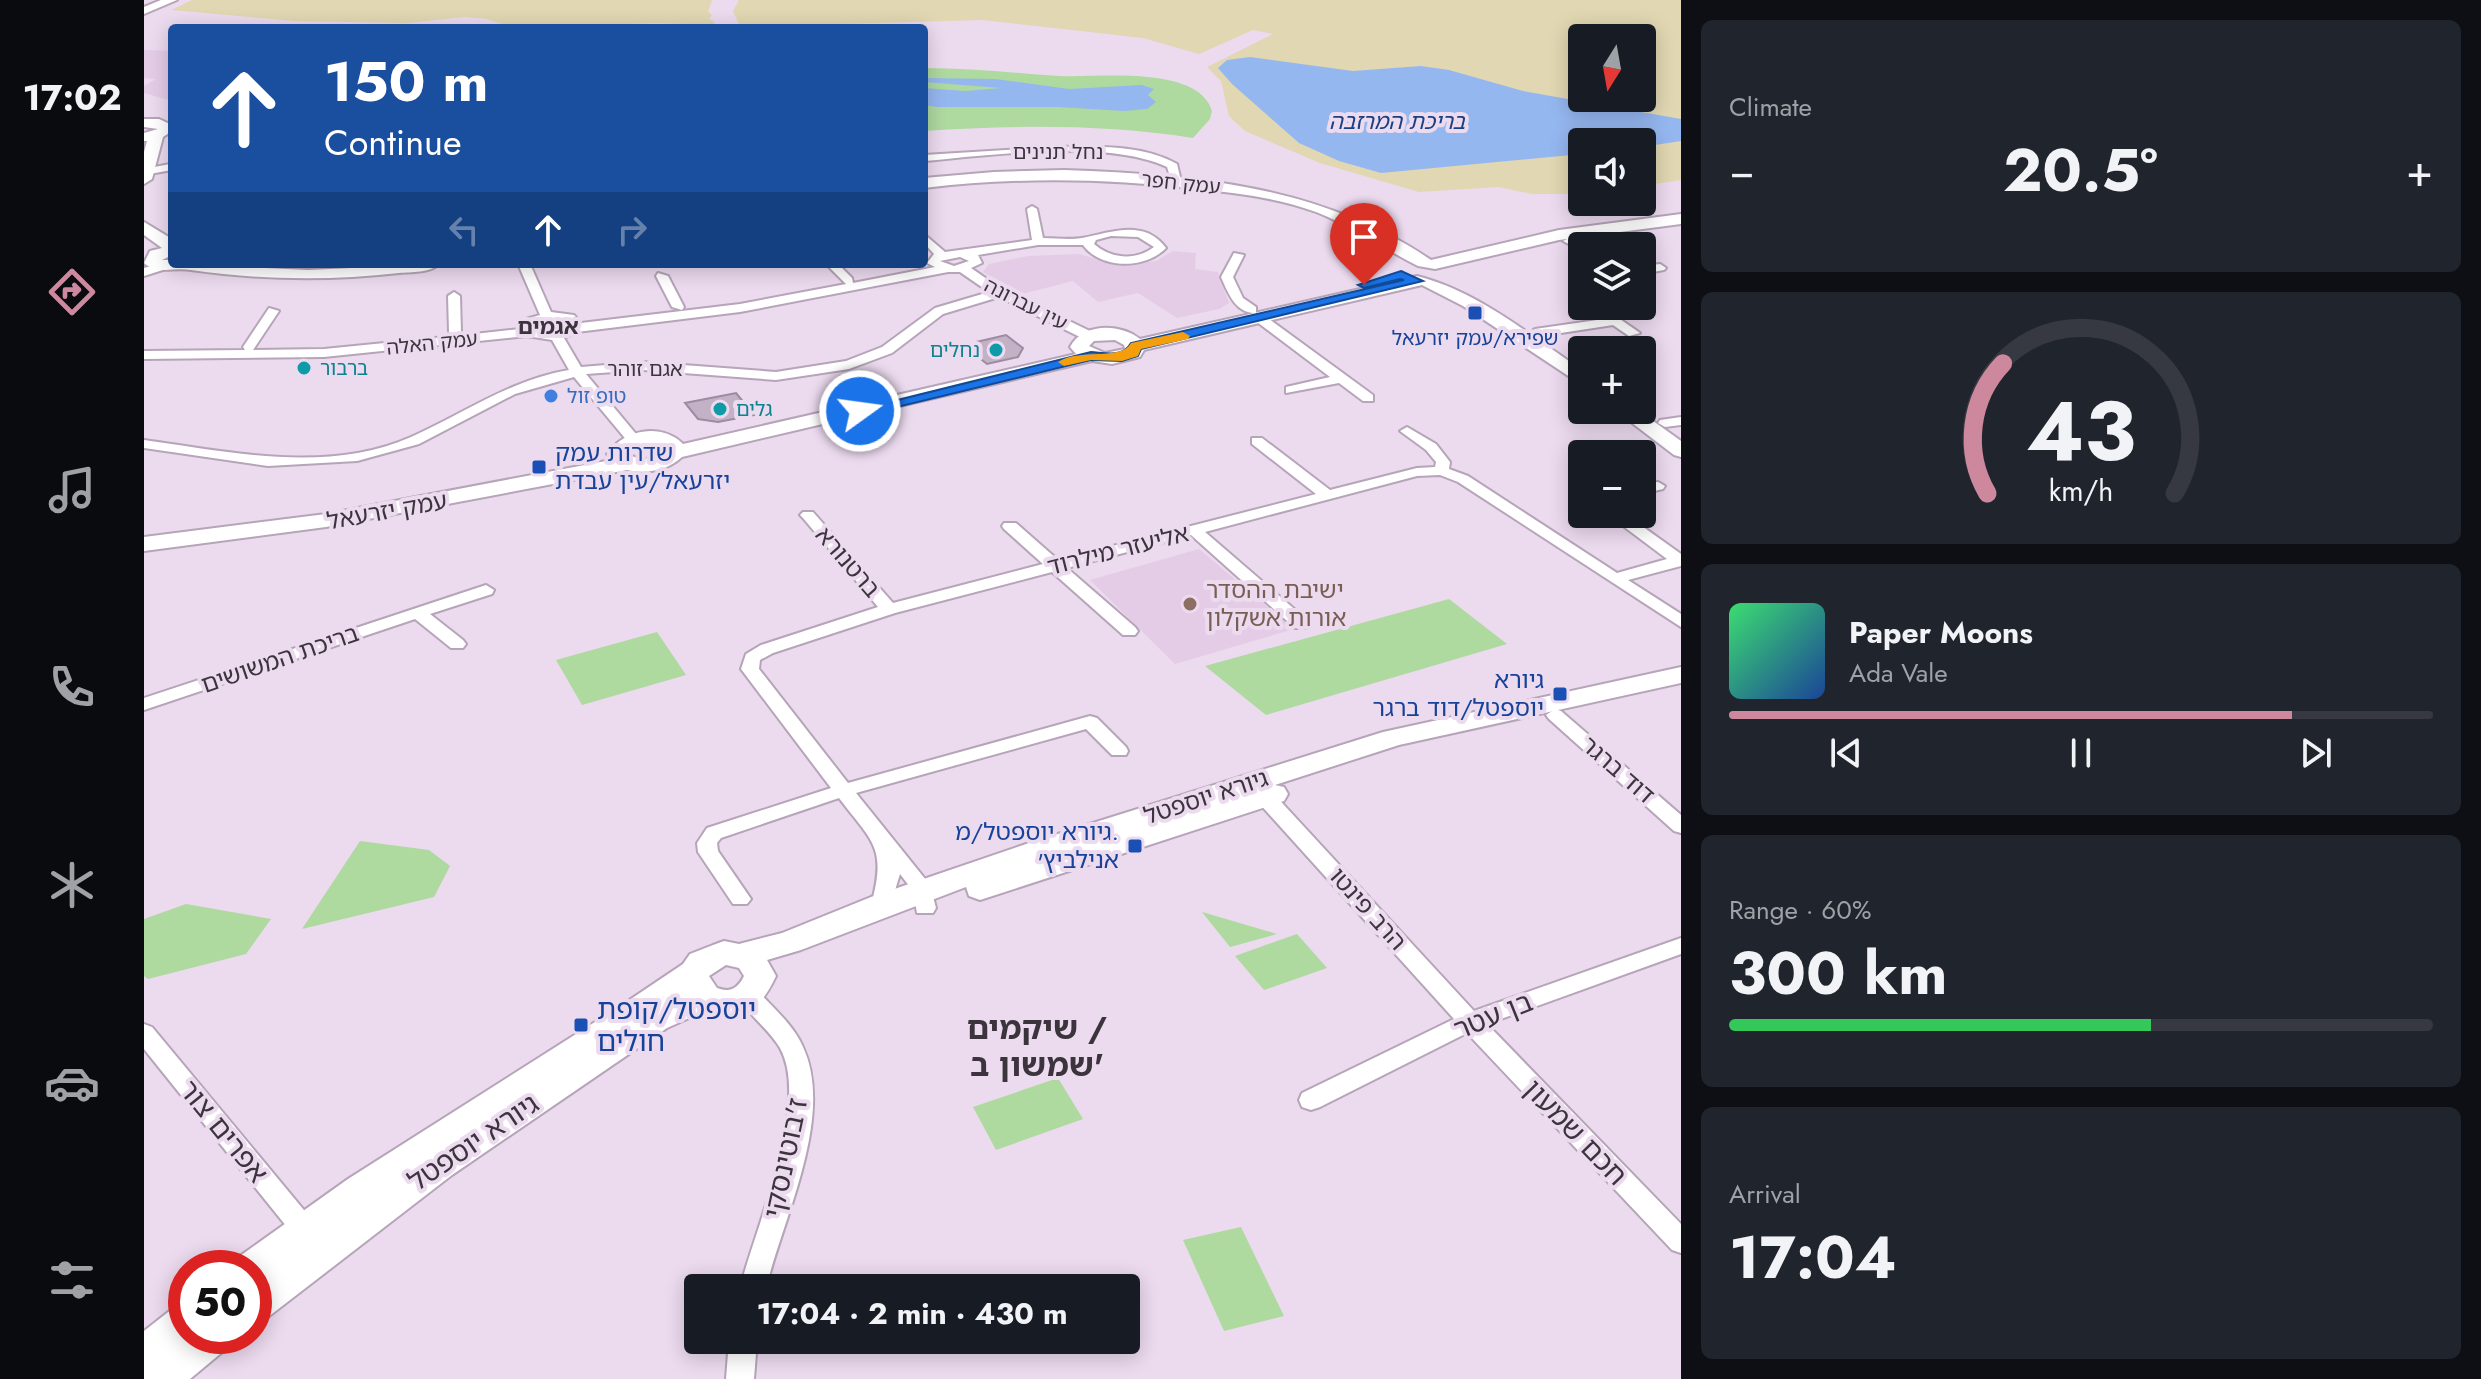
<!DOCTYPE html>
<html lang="en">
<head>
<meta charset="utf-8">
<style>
  body { margin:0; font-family:Jost,"Noto Sans Hebrew",sans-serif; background:#20242c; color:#f1f3f6; height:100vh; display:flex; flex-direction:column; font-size:30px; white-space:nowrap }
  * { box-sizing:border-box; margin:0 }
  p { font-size:26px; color:#9ea1a6 }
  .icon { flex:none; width:44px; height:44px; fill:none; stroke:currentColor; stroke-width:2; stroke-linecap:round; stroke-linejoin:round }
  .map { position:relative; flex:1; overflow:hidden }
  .details { display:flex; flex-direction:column; gap:20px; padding:20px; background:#0d0f14; width:800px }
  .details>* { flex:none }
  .guide { position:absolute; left:24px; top:24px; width:760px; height:244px; border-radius:8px; box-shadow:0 4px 20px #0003; background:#1a4fa0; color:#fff; overflow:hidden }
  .needle { width:52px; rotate:191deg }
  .controls { position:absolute; left:1424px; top:24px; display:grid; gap:16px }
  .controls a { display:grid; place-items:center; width:88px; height:88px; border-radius:8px; background:#171b24; box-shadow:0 4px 20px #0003; font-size:40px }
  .speed { position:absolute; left:24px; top:1250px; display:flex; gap:16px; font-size:40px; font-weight:700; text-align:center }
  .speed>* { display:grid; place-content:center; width:104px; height:104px; border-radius:50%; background:#171b24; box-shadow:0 4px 20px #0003; line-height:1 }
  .speed .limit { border:12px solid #d22; background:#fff; color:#111 }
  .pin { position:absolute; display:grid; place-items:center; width:68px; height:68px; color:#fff; margin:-82px -34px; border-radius:50% 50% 50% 0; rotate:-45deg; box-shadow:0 0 8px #0007 }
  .pin .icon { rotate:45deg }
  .me { position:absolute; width:88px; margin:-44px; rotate:76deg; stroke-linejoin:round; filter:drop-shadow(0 0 6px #0008) }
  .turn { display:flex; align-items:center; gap:28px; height:168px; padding:0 24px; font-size:36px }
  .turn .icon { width:104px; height:104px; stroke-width:2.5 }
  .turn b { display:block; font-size:56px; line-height:68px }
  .lanes { display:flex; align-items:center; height:76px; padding:0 24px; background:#0003; justify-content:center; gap:40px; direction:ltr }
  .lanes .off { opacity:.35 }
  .big { font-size:60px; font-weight:700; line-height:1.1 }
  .details .tile { flex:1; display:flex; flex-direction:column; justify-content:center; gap:12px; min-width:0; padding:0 28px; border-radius:12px; background:#20242c }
  .details .dial { align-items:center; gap:0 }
  .dial svg { height:208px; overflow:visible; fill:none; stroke:#363941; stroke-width:7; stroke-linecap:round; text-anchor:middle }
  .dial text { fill:#f1f3f6; stroke:none }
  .song { display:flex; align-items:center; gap:24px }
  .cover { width:96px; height:96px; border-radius:12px; background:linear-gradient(135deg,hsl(140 70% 55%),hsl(220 70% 35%)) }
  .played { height:8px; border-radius:4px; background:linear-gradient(90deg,#ce889d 80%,#363941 80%) }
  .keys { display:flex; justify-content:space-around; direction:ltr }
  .heat { display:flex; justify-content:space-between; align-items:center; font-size:44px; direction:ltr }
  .charge { height:12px; border-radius:6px; background:linear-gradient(90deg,#34c759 60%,#363941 0) }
  .trip { position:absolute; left:540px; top:1274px; width:456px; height:80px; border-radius:8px; background:#171b24; box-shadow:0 4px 20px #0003; font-weight:700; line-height:80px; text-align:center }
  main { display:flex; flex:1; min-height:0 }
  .tabs { display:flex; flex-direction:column; width:144px; justify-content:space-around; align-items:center; background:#090b0e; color:#9ea1a6 }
  .tabs .icon { width:56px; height:56px }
  .tabs .on { color:#ce889d }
  .tabs b { font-size:36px; color:#f1f3f6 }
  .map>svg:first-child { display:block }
  .built { fill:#e4cce7 }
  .green { fill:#aed99f }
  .sand { fill:#e1d7b2; fill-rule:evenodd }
  .water { fill:#95b7f0 }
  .building { fill:#c3b1c6; stroke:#9d8ca1; stroke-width:2 }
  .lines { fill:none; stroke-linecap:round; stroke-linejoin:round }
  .street-casing { stroke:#b6a4b8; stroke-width:4 }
  .secondary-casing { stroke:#b6a4b8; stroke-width:4 }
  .street { fill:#fff; fill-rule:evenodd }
  .secondary { fill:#fff; fill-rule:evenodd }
  .route { fill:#1a73e8; stroke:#114b97; stroke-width:2 }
  .slow { fill:#f59e0b }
  .transit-dot { fill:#1a4fb4; stroke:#ecdaef; stroke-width:3 }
  .culture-dot { fill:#0f9aa8; stroke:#ecdaef; stroke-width:3 }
  .shop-dot { fill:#3f7fe0; stroke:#ecdaef; stroke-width:3 }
  .education-dot { fill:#8d6e63; stroke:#ecdaef; stroke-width:3 }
  .labels { text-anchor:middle; stroke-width:8; stroke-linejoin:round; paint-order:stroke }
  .far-street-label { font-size:20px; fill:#3c343d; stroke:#ecdaef }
  .far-transit-label { font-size:20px; fill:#164399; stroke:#ecdaef }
  .far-culture-label { font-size:20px; fill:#0d838f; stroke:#ecdaef; text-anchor:start }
  .far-shop-label { font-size:20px; fill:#366cbe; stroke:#ecdaef; text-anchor:start }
  .far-water-label { font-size:22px; font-style:italic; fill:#194083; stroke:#ecdaef }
  .far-neighbourhood-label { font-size:22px; font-weight:bold; fill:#3c343d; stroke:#ecdaef }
  .transit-label { font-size:24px; fill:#164399; stroke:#ecdaef; text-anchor:end }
  .street-label { font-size:24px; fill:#3c343d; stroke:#ecdaef }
  .education-label { font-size:24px; fill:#785e54; stroke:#ecdaef; text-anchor:start }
  .near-transit-label { font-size:28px; fill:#164399; stroke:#ecdaef; text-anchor:start }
  .near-street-label { font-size:28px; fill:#3c343d; stroke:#ecdaef }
  .near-neighbourhood-label { font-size:32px; font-weight:bold; fill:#3c343d; stroke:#ecdaef }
</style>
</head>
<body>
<main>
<nav class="tabs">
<b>17:02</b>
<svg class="icon on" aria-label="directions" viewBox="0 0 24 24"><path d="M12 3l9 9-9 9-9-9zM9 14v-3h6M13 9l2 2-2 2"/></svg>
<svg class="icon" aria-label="music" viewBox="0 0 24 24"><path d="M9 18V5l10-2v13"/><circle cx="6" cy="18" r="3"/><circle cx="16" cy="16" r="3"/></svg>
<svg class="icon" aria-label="phone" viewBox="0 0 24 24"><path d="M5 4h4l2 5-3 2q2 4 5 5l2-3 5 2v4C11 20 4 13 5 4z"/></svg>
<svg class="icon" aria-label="climate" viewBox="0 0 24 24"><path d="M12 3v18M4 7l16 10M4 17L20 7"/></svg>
<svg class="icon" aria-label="car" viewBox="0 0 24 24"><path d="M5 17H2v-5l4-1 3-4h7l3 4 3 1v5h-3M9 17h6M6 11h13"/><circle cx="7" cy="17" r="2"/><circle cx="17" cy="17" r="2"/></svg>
<svg class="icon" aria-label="filters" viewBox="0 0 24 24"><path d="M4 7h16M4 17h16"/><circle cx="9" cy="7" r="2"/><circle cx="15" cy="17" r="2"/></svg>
</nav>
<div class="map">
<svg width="1537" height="1379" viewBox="0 0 1537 1379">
  <rect width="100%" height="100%" fill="#ecdaef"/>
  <g class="built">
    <polygon points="0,50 28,51 28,101 0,93 0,86 12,79 0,78"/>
    <polygon points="1029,251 1052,253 1051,269 1074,272 1085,303 1075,309 1033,318 994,293 954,302 929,281 878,294 839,272 845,264 884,256 935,254 958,261 986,264 1012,261"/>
    <polygon points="1055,549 1150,629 1031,664 946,580"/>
  </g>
  <g class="green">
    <path d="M780 68C825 68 870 73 915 76 952 78 1054 64 1068 111L1066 119 1049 138C959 124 871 125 780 131Z"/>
    <polygon points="1305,599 1363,644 1122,715 1061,666"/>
    <polygon points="513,632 542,675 438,705 412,660"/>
    <polygon points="216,841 285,850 306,866 290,897 158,929"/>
    <polygon points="42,904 127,919 102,954 4,979 0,976 0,919"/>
    <polygon points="1058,912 1133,934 1086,947"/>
    <polygon points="1153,934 1183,968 1120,990 1091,956"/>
    <polygon points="914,1078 939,1119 852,1150 829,1107"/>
    <polygon points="1097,1227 1140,1316 1080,1331 1039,1240"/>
  </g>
  <g class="sand">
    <polygon points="48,0 568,0 564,12 568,15 565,19 571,22 569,25 513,23 370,28 343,19 321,17 263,23 150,21 27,10"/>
    <path d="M595 0H1537V180L1498 186V142H1438V194H1388L1354 187 1275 192 1176 163 1101 131 1085 116 1077 81 1063 67 1129 34 1109 30 1055 54 999 38 838 20 596 27 589 11ZM1438 38H1498V98H1438Z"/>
  </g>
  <g class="water">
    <polygon points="1106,57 1209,71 1277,66 1305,70 1379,91 1537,119 1537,141 1498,147 1498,142 1438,142 1438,154 1237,173 1195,161 1155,143 1088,84 1074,68 1083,60"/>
    <polygon points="780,78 851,79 925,89 998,85 1010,89 1004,95 1012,102 1003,109 980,111 915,107 793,107 780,105 780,88 821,91 857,88 780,82"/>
  </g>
  <g class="building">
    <polygon points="862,335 879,348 874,357 843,364 819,345"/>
    <polygon points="592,393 610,415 574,422 554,419 541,403"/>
  </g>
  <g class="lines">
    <defs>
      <g id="street">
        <path d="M909 147C949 147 996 143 1033 164L1037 181 1028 183 1023 167C964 139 846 155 780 161V155Z"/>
        <polygon points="26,164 28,170 0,175 0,169"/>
        <path d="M888 206 893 209 899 238C912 238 926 240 938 238 966 233 1000 218 1022 248 1001 270 956 269 939 245H894L834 255 838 263 827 268 853 286 950 333V339H940L855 297 799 314 748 353 705 369 632 380 499 370 442 374 497 440 490 444 485 443 430 377 371 394 275 444 213 461 124 466 0 448V440C87 452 183 474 267 437 321 413 366 380 425 370L408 340 383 336 180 357 0 359V351L101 350 99 347 125 308 135 311 109 350 180 349 311 336 305 332 304 296 310 292 316 296 317 332 312 336 376 329 382 319 396 315 374 264H386L407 312 430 315 437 323 596 304 702 284 682 264H694L708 278 709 283 791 267 783 263 790 254 780 243V234L801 252 888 240 883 209ZM967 236 994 237 1010 247C992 261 967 259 950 244L952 240ZM816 257 825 261 810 266 796 261ZM804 272H816L845 292 791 308 738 347 702 361 632 372 499 362 437 367 420 338 433 332 596 312ZM410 319 422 321 425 325 408 333 389 329 391 324Z"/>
        <polygon points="1425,238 1442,246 1438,246 1438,251 1419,241"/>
        <path d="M1090 253 1100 255 1089 277 1099 298 1112 307V313C1092 314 1084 293 1077 277Z"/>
        <polygon points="21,262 27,266 25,268 0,276 0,268"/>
        <polygon points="1516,264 1522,268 1520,270 1498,274 1498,266"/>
        <polygon points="514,273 524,276 540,307 538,310 528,307 512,276"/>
        <polygon points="1443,306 1457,306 1496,333 1485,336 1469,325 1391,337 1385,333 1391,329 1460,319"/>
        <polygon points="1113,316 1121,316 1229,395 1229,401 1219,401 1195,383 1142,393 1142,387 1186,377 1113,322"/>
        <polygon points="1537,417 1537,425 1521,427 1514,423 1516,420"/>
        <path d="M1263 427 1292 444 1306 462 1305 469 1324 476 1473 573 1523 559 1463 514H1481L1537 554V566L1484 580 1537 614V627L1314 482 1296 475 1273 476 1061 532 1163 620 1166 624 1163 628H1151L1047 535 923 568 991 627 994 631 991 635H979L908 572 751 613 629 653 616 660 615 669 704 783 946 716 953 718 982 747 984 751 982 755H968L942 729 712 793 786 885 792 908 789 913H773L769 891 756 874 745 910H731L727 905C743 847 729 843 695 798L577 838 573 843 574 851 607 899 603 904H589L554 852 553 843 563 828 687 788 597 669 602 654 617 645 734 607 659 518 656 515 659 512H669L749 603 899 564 860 529 858 526 860 523H872L914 560 1172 494 1108 444V438H1118L1186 490 1273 468 1291 467 1292 462 1282 450 1256 431Z"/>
        <polygon points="1514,482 1521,486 1519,489 1498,494 1498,484"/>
        <polygon points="342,585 350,590 348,594 286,614 319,640 322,644 319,648 307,648 271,619 0,710 0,698"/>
        <polygon points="1411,709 1417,711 1537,815 1537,833 1530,831 1405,719 1402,715"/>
        <polygon points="1121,791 1128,792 1330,1011 1537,938 1537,954 1343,1024 1537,1224 1537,1253 1528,1250 1323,1033 1176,1107 1167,1110 1158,1107 1155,1100 1158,1093 1310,1019 1114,802 1111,797"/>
        <path d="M604 987 612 989C628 1007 649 1024 659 1047 691 1116 639 1218 622 1288H596C611 1228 667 1104 636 1048 624 1028 604 1015 593 995L596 989Z"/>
        <polygon points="0,1024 8,1027 169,1221 173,1229 169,1237 160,1240 151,1237 0,1049"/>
        <polygon points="585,1340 613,1340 610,1379 582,1379"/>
      </g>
      <g id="secondary">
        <polygon points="17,0 33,0 0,14 0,7"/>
        <polygon points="0,119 15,119 28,125 28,131 19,137 8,179 0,184 0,152 3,141 0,141 0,133 14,129 0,127"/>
        <path d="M920 170C1048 174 1178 186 1287 260L1415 230 1537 214V224L1415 240 1291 269 1274 266C1240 249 1208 226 1172 212 1134 198 1093 193 1053 189 961 178 871 177 780 188V178L850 172Z"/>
        <path d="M0 222 28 239V255L18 260H28V264L164 270 295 264C287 273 267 272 255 273 184 281 117 280 47 270 30 267 14 275 0 263L6 251 18 248 0 235Z"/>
        <path d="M1273 276C1333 291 1386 335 1438 370V385L1319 306 1278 285 1000 350 996 357 968 364 948 361 538 457C523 471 502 474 483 470L182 527 0 551V537L182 514 467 460 463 454C479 430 517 422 539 444L932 354 926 347C939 323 975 323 996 339ZM971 340 980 345 981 349 961 353 945 346 950 341ZM496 444 512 445 520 451C508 459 496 463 484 453Z"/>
        <polygon points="1471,410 1494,410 1537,441 1537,457 1530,455"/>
        <path d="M1537 667V683L1255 745 1131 785 1140 787 1144 794 1140 801 836 900 825 896 822 887 657 950 623 960 632 976C617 1008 601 1023 563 1010L523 1028 308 1175 124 1317 110 1322V1268H91L96 1256 204 1179 484 1001 539 964 546 954 569 945 580 941 595 944 638 933 727 897 885 843 1239 732ZM582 965 595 968 600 976C594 988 587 993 573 988L565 976Z"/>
        <polygon points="42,1304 42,1336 88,1336 82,1349 46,1379 0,1379 0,1331 28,1309"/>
      </g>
    </defs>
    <use href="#street" class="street-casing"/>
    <use href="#secondary" class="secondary-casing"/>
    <use href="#street" class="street"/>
    <use href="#secondary" class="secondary"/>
  </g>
  <path class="route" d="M1257 271 1279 281 997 349 994 356 978 361 947 360 716 416 709 411 947 352C962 353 979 358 987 343L1260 280 1256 279 1220 288 1214 285Z"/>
  <path class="slow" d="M1039 332 1046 336 1044 339 997 349 994 356 978 361 947 360 920 366 914 362C934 348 978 361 987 343Z"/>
  <g class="transit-dot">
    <rect x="1323" y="305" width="16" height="16" rx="4"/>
    <rect x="387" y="459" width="16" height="16" rx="4"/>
    <rect x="1408" y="686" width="16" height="16" rx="4"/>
    <rect x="983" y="838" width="16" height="16" rx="4"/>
    <rect x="429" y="1017" width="16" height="16" rx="4"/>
  </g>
  <g class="culture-dot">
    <circle cx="852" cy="350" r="8"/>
    <circle cx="160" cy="368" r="8"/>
    <circle cx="576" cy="409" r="8"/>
  </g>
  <circle class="shop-dot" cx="407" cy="396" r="8"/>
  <circle class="education-dot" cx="1046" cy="604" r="8"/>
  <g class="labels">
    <g class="far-street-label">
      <text x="914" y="159">נחל תנינים</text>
      <text transform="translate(1037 183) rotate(6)" y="7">עמק חפר</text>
      <text transform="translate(882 304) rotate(27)" y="7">עין עברונה</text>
      <text transform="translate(288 343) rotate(-6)" y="7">עמק האלה</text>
      <text x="501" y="376">אגם זוהר</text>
    </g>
    <g class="far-transit-label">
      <text x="1331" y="345">שפירא/עמק יזרעאל</text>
    </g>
    <g class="far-culture-label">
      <text x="836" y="357" text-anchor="end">נחלים</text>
      <text x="176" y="375">ברבור</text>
      <text x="592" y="416">גלים</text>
    </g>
    <g class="far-shop-label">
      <text x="423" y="403">טופ זול</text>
    </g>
    <g class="far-water-label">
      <text x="1253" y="129">בריכת המרזבה</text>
    </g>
    <g class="far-neighbourhood-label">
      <text x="404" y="334">אגמים</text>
    </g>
    <g class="transit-label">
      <text x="411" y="461" text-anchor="start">שדרות עמק<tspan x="411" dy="28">יזרעאל/עין עבדת</tspan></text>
      <text x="1400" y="688">גיורא<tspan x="1400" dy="28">יוספטל/דוד ברגר</tspan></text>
      <text x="975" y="840">גיורא יוספטל/מ.<tspan x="975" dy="28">אנילביץ׳</tspan></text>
    </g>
    <g class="street-label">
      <text transform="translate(243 511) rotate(-10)" y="8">עמק יזרעאל</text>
      <text transform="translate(974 550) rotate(-14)" y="8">אליעזר מילרוד</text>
      <text transform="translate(704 562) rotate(49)" y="8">ברטנורא</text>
      <text transform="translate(136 659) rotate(-19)" y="8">בריכת המשושים</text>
      <text transform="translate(1474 770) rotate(41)" y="8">דוד ברגר</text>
      <text transform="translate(1062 797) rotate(-18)" y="8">גיורא יוספטל</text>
      <text transform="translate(1224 909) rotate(48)" y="8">הרב פינטו</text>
    </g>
    <g class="education-label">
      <text x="1062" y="598">ישיבת ההסדר<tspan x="1062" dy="28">אורות אשקלון</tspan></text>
    </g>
    <g class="near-transit-label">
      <text x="453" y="1019">יוספטל/קופת<tspan x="453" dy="32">חולים</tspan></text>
    </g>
    <g class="near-street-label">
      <text transform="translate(1349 1015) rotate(-22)" y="10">בן עטר</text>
      <text transform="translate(80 1131) rotate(51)" y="10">אפרים צור</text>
      <text transform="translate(1432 1132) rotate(46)" y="10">חכם שמעון</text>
      <text transform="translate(329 1142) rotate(-34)" y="10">גיורא יוספטל</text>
      <text transform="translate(641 1158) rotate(-78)" y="10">ז'בוטינסקי</text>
    </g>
    <g class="near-neighbourhood-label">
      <text x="893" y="1039">שיקמים /<tspan x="893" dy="37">שמשון ב'</tspan></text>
    </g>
  </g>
</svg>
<div class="controls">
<a><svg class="needle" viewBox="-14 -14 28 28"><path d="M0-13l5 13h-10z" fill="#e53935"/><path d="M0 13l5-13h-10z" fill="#9ea1a6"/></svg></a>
<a><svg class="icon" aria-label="sound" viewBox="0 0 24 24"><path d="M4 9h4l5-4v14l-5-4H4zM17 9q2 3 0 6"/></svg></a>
<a><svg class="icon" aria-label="layers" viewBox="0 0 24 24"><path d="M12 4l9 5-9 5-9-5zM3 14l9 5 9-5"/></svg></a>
<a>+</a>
<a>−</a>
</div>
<div class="speed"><div class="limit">50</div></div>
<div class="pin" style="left:1220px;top:285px;background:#d93025"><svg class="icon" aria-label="arrive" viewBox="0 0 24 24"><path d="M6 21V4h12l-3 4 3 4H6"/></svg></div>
<svg class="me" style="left:716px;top:411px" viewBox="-20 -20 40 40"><circle r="17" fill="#1a73e8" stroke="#fff" stroke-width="3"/><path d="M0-11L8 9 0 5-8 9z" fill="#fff"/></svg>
<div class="trip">17:04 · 2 min · 430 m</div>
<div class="guide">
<div class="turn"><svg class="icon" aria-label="ahead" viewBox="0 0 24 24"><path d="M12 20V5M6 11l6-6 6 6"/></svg><div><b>150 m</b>Continue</div></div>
<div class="lanes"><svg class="icon off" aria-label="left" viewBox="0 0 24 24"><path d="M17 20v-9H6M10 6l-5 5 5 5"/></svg><svg class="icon" aria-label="ahead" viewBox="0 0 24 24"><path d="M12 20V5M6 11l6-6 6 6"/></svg><svg class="icon off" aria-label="right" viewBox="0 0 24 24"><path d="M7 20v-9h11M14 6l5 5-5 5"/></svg></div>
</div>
</div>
<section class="details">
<div class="tile"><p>Climate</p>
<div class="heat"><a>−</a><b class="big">20.5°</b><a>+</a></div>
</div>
<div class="tile dial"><svg viewBox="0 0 100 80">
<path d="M14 69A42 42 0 1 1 86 69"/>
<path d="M14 69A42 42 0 0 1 20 19" stroke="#ce889d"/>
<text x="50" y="56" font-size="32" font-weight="700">43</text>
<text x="50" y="72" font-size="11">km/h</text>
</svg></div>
<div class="tile">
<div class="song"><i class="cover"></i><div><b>Paper Moons</b><p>Ada Vale</p></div></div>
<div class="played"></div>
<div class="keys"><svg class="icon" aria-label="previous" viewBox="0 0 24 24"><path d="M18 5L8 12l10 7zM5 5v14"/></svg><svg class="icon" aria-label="pause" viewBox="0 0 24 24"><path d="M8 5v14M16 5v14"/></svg><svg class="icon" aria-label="next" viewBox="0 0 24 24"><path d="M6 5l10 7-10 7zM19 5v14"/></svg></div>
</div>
<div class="tile"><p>Range · 60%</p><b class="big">300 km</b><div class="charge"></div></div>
<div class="tile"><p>Arrival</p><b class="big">17:04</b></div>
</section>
</main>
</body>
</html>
